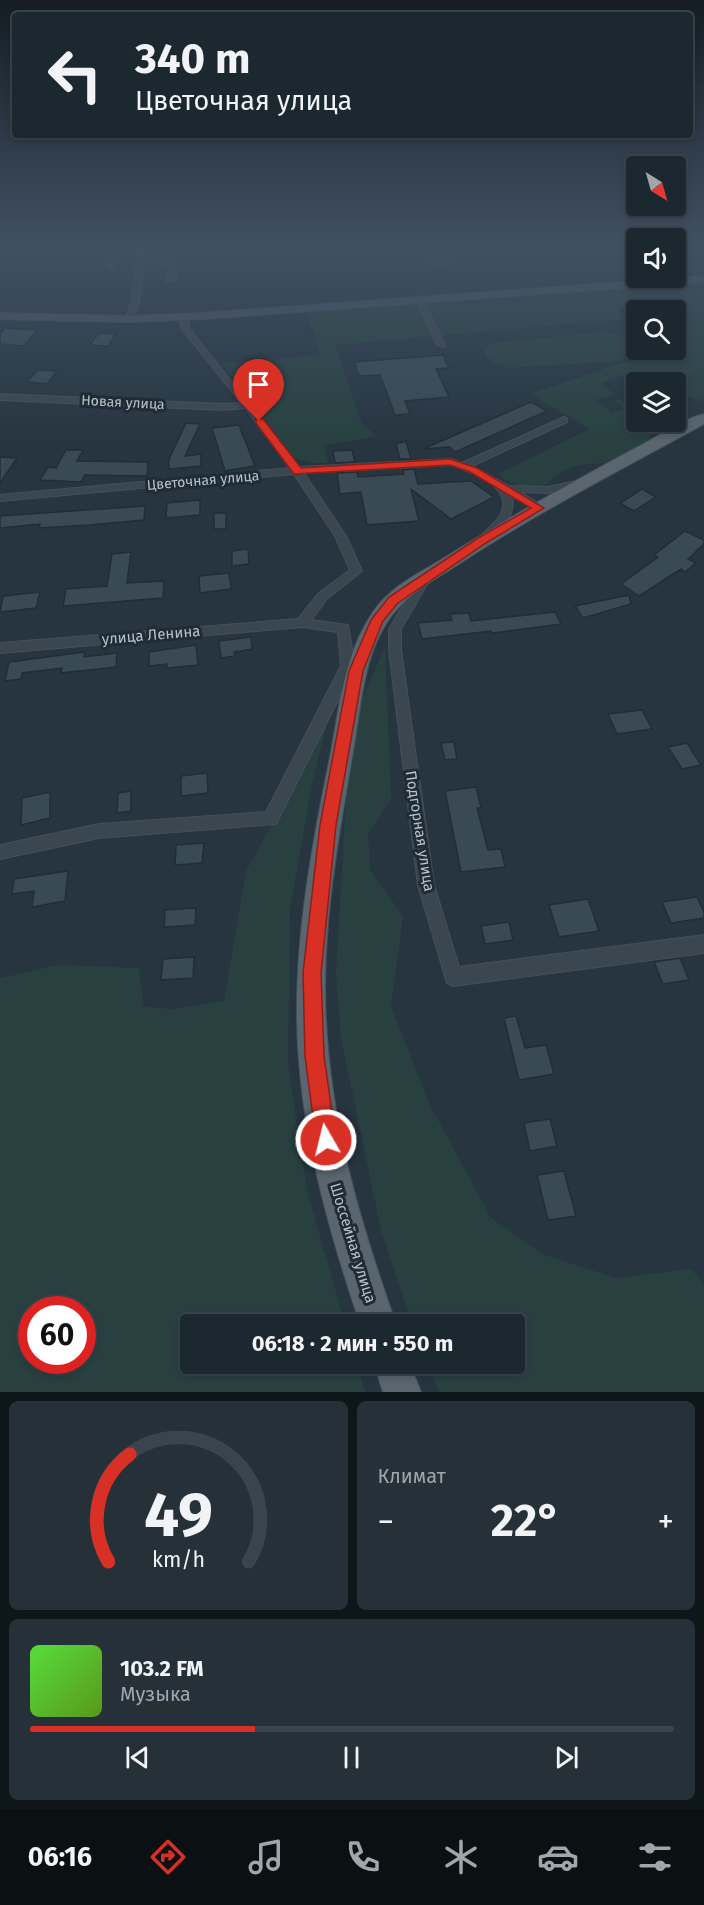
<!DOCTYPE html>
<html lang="ru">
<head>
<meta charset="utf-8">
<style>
  body { margin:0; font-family:"Fira Sans",sans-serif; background:#253038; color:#f1f3f6; height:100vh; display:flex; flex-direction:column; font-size:22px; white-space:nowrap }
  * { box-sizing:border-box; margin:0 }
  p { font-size:20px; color:#a0a6ab }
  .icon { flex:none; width:33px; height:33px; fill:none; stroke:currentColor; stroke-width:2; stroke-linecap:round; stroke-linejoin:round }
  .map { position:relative; height:1392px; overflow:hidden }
  .panel { display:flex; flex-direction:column; gap:9px; padding:9px; background:#0f161a; flex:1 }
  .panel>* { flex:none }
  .banner { position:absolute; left:12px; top:12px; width:681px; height:126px; border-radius:6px; box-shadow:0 3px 9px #0003,0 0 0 2px #3a444c; background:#1c2830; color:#f1f3f6; overflow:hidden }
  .needle { width:39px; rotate:143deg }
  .tools { position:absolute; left:626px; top:156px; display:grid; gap:12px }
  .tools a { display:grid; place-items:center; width:60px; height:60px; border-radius:6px; background:#1c2830; box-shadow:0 3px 9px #0003,0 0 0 2px #3a444c; font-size:30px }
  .speed { position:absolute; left:18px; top:1296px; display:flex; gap:12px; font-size:30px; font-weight:700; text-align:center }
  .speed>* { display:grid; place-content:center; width:78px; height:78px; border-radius:50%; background:#1c2830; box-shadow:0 3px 9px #0003,0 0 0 2px #3a444c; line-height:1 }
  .speed .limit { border:9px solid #d22; background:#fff; color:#111 }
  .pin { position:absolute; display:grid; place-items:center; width:51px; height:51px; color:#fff; margin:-62px -26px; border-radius:50% 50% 50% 0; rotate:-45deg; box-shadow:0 0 6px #0007 }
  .pin .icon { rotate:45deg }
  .me { position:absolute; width:66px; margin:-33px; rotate:352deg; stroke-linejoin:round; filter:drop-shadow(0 0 4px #0008) }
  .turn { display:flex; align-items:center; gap:21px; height:126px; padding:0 24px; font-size:27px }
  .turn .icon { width:78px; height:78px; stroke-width:2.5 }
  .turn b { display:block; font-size:42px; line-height:51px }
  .big { font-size:45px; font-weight:700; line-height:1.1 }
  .panel .card { flex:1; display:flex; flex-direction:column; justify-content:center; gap:9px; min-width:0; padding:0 21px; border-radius:9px; background:#253038 }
  .panel .dial { align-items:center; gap:0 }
  .dial svg { height:156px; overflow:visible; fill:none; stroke:#3a444c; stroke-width:7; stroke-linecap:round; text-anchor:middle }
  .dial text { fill:#f1f3f6; stroke:none }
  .song { display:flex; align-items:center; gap:18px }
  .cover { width:72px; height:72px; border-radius:9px; background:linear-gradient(135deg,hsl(110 70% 55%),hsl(90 70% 35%)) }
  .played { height:6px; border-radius:3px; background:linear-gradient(90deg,#d93025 35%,#3a444c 35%) }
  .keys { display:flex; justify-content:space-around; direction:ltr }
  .heat { display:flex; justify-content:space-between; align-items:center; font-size:33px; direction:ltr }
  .panel .tiles { flex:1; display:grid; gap:9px; grid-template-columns:1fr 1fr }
  .card:last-child { grid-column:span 2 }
  .trip { position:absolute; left:180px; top:1314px; width:345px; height:60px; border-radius:6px; background:#1c2830; box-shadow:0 3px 9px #0003,0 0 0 2px #3a444c; font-weight:700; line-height:60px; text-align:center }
  .menu { display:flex; height:96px; justify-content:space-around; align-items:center; background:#0b1013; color:#a0a6ab }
  .menu .icon { width:42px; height:42px }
  .menu .current { color:#d93025 }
  .menu b { font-size:27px; color:#f1f3f6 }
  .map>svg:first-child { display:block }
  .green { fill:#284140; fill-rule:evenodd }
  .building { fill:#394a55; stroke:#212e37; stroke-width:1.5 }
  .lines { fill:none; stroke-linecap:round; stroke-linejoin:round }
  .minor-casing { stroke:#445059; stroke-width:2 }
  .secondary-casing { stroke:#445059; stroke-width:2 }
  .primary-casing { stroke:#445059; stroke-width:2 }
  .minor { fill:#3b4750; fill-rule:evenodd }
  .secondary { fill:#495662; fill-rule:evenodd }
  .primary { fill:#59666f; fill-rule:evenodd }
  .route { fill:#d93025; stroke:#8d1f18; stroke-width:1.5 }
  .labels { text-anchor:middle; stroke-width:6; stroke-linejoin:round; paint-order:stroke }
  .far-street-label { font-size:14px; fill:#b7c1ca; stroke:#1f2c35 }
  .street-label { font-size:15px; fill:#b7c1ca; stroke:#1f2c35 }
</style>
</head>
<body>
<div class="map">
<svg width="704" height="1392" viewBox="0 0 704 1392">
  <rect width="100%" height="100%" fill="#263540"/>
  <g class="green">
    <path d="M704 282V401L694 399 676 390 683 384 666 376C649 384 641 384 624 375L601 383 614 394 596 400 612 413 624 409 614 400 620 399 636 409V422H653L650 442C638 448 626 458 613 462 602 465 588 462 576 466 565 469 558 474 549 482 536 494 509 485 498 474L589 429 531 394 659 350H675V338L685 330 675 321V310H664L656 304 617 307 626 319 335 345 361 422 377 437 324 445 328 463H312L291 457 222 363 320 355 307 312Z"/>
    <path d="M605 332C616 335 628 337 632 348L627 357 620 361 509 368C497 365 486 361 483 348L499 342Z"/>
    <polygon points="385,647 391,799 368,834 370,870 403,916 391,1006 429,1103 491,1218 542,1254 616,1278 691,1269 704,1284 704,1392 439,1392 428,1364 514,1364 514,1324 412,1324 381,1230 341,1038 336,973 347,781 362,699"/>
    <path d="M327 724 312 784 290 908 288 1064 306 1187 345 1324H190V1364H357L365 1392H0V978L58 965 139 968 144 1007 175 1009 224 1001 246 871ZM32 1310H82V1360H32Z"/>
  </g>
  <g class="building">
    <polygon points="172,253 171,263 177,262 179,283 163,284 166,267 156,268 158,254"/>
    <polygon points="429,253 448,253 452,267 432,268"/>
    <polygon points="107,256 120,256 114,276 103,267"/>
    <polygon points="5,328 37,330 24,346 0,344 0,334"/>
    <polygon points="99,333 114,334 116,334 108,346 90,345"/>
    <polygon points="443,355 449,368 436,369 449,397 405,401 410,414 395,415 380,375 359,376 354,362"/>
    <polygon points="38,370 57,371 47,384 27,382"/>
    <polygon points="531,402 547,411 455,452 450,447 423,449"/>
    <polygon points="186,423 200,424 185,456 201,454 201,466 169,469 169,459"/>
    <polygon points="239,425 255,466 225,471 212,428"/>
    <polygon points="406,441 411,459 400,459 396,444"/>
    <polygon points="66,450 83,450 77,461 148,462 147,476 85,475 81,482 40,480 48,467 56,468"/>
    <polygon points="352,450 355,462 335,463 333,451"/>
    <polygon points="0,457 17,458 0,483"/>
    <polygon points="414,469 418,484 471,481 494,497 451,519 411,489 419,521 367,525 361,492 340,494 337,473 357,472 358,477 404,474 403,470"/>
    <polygon points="642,489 656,497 634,511 620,503"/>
    <polygon points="200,500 200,515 166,518 167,503"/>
    <polygon points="145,506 144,520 89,525 39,528 40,524 0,528 0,516"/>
    <rect x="214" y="513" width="12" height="16"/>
    <polygon points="685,531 704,540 704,544 688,559 696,563 685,572 681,569 639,596 621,584 658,557 654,555"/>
    <polygon points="248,549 249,564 232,566 232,551"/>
    <polygon points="131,552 127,583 164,581 163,598 63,606 66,589 107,586 112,554"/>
    <polygon points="229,573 231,589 200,593 199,576"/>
    <polygon points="40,592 36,608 0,612 3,596"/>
    <polygon points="629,595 631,604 583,618 575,606"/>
    <polygon points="555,612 561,624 492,633 491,631 422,639 418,623 452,620 450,614 469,613 471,621"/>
    <polygon points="251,637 252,649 234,652 235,656 221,658 219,641"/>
    <polygon points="196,645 198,665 167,668 167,664 149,666 149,652"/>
    <polygon points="85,652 84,657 117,653 116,667 61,673 62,668 22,673 21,679 5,681 9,662"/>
    <polygon points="642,710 652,729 617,734 608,714"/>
    <polygon points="454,742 457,759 445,760 441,743"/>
    <polygon points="687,743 701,765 682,769 668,747"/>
    <polygon points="207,773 208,793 181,796 181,776"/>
    <polygon points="476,787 481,808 477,808 488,850 501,849 505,867 461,872 445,791"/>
    <polygon points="131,791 131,811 117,813 118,793"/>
    <polygon points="50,792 50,818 21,825 22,798"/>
    <polygon points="204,843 202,863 175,865 176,845"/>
    <polygon points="68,871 65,901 32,907 34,891 12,894 14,879"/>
    <polygon points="697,897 704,912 704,918 671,923 662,902"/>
    <polygon points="588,899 599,931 559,937 549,905"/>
    <polygon points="196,908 195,925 164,927 165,910"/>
    <polygon points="509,922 513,940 485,944 481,926"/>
    <polygon points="194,957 193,978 161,980 163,959"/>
    <polygon points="680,958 689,980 663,984 654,962"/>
    <polygon points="516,1016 525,1048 546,1045 554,1074 519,1080 504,1018"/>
    <polygon points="550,1119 557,1146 530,1151 524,1123"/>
    <polygon points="564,1171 576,1216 548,1220 537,1175"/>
  </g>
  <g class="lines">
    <defs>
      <g id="minor">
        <path d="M139 246H145C143 263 143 313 129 321L125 319 131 304Z"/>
        <polygon points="416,298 423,300 445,345 444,347 437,345"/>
        <path d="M183 315 187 317 190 329 299 467 451 459 462 463 564 417 567 418V422L472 466 509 486 548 487 581 480 586 483 585 485 548 493 520 492 543 506 544 508 539 511 512 497C516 514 501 535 485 542L479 538C485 531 493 525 499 517 518 487 471 472 450 465L304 473 346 536 362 571 327 599 311 620 348 625 355 666 276 824 99 838 0 859V845L99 824 266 812 341 666 338 632 302 627 0 653V643L298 619 319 593 350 570 335 536 294 474 0 501V495L290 468 245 408 223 410 0 400V394L223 404 241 403 182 329 179 317Z"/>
        <polygon points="423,577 429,581 401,629 401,650 434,885 459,967 704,935 704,953 453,986 447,983 418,885 389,650 389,629 419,578"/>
      </g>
      <polygon id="secondary" points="704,276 704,282 203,319 129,322 0,319 0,313 129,316 203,313"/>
      <g id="primary">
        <path d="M704 414V424C624 468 542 510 465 560 443 575 416 588 398 608 363 646 362 703 353 752 338 840 321 931 326 1020 331 1125 361 1225 396 1324H360C327 1225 298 1123 297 1018 296 932 312 845 329 762 339 711 343 656 373 612 390 587 419 573 444 558 506 519 569 484 634 449 656 438 680 420 704 414Z"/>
        <polygon points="374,1364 410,1364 421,1392 383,1392"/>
      </g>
    </defs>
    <use href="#minor" class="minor-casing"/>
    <use href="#secondary" class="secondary-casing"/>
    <use href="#primary" class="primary-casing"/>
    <use href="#minor" class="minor"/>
    <use href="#secondary" class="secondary"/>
    <use href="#primary" class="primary"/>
  </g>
  <linearGradient id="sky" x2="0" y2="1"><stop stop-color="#151d23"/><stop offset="0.56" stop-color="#415164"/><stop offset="1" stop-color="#415164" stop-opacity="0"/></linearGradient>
  <rect width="704" height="441" fill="url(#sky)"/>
  <polygon class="route" points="256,419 263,419 301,468 450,459 477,468 544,508 486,543 398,603 383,621 363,671 336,825 321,973 324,1056 336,1140 333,1147 326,1150 319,1147 316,1140 305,1056 303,973 320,825 349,671 371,620 389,597 478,538 531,508 470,472 450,465 294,474 256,423"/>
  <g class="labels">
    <g class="far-street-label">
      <text transform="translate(123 402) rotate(3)" y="5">Новая улица</text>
      <text transform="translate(203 480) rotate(-5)" y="5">Цветочная улица</text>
    </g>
    <g class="street-label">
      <text transform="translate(151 635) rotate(-5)" y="5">улица Ленина</text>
      <text transform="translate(420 831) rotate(81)" y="5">Подгорная улица</text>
      <text transform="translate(353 1243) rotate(73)" y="5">Шоссейная улица</text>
    </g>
  </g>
</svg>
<div class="tools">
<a><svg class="needle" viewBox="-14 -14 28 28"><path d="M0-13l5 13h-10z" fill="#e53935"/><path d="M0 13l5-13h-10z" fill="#a0a6ab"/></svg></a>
<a><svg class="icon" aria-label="sound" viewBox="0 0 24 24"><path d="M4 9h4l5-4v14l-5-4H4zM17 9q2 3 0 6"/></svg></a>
<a><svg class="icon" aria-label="search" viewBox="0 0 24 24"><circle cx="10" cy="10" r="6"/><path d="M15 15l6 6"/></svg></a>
<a><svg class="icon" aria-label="layers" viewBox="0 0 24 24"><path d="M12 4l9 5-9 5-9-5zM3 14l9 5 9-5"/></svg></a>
</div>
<div class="speed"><div class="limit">60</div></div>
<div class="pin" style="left:259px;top:421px;background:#d93025"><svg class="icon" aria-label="arrive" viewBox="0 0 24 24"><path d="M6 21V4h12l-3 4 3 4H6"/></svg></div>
<svg class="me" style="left:326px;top:1140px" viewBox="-20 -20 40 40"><circle r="17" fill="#d93025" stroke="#fff" stroke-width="3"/><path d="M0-11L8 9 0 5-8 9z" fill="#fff"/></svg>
<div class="trip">06:18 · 2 мин · 550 m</div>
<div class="banner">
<div class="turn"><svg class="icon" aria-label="left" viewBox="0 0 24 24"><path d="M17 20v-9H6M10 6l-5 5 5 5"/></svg><div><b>340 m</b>Цветочная улица</div></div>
</div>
</div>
<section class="panel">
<div class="tiles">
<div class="card dial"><svg viewBox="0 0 100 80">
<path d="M14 69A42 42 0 1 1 86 69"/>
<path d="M14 69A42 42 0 0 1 25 14" stroke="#d93025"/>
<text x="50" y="56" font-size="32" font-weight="700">49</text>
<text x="50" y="72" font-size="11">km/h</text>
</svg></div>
<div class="card"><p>Климат</p>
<div class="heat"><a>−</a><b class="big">22°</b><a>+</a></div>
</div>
<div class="card">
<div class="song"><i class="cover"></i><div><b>103.2 FM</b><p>Музыка</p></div></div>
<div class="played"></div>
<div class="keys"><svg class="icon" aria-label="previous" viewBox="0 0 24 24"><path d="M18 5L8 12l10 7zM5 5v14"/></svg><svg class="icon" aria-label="pause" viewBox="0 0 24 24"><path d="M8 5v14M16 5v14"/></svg><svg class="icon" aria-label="next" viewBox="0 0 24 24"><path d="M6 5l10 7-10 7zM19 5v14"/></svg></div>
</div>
</div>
</section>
<nav class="menu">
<b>06:16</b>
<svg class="icon current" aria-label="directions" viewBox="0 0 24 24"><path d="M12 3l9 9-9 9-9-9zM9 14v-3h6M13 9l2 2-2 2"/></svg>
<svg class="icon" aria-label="music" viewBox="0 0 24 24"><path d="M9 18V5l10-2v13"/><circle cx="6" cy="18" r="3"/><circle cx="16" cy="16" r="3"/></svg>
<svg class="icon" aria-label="phone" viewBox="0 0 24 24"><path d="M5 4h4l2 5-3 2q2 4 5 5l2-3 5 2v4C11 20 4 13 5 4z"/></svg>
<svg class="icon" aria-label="climate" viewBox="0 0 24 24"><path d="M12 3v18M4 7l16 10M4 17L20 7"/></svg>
<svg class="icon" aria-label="car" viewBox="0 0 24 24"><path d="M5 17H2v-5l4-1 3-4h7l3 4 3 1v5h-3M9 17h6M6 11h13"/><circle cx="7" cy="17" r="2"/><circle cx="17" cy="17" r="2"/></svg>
<svg class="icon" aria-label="filters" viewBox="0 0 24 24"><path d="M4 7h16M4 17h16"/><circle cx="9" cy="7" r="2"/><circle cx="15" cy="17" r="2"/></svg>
</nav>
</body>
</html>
